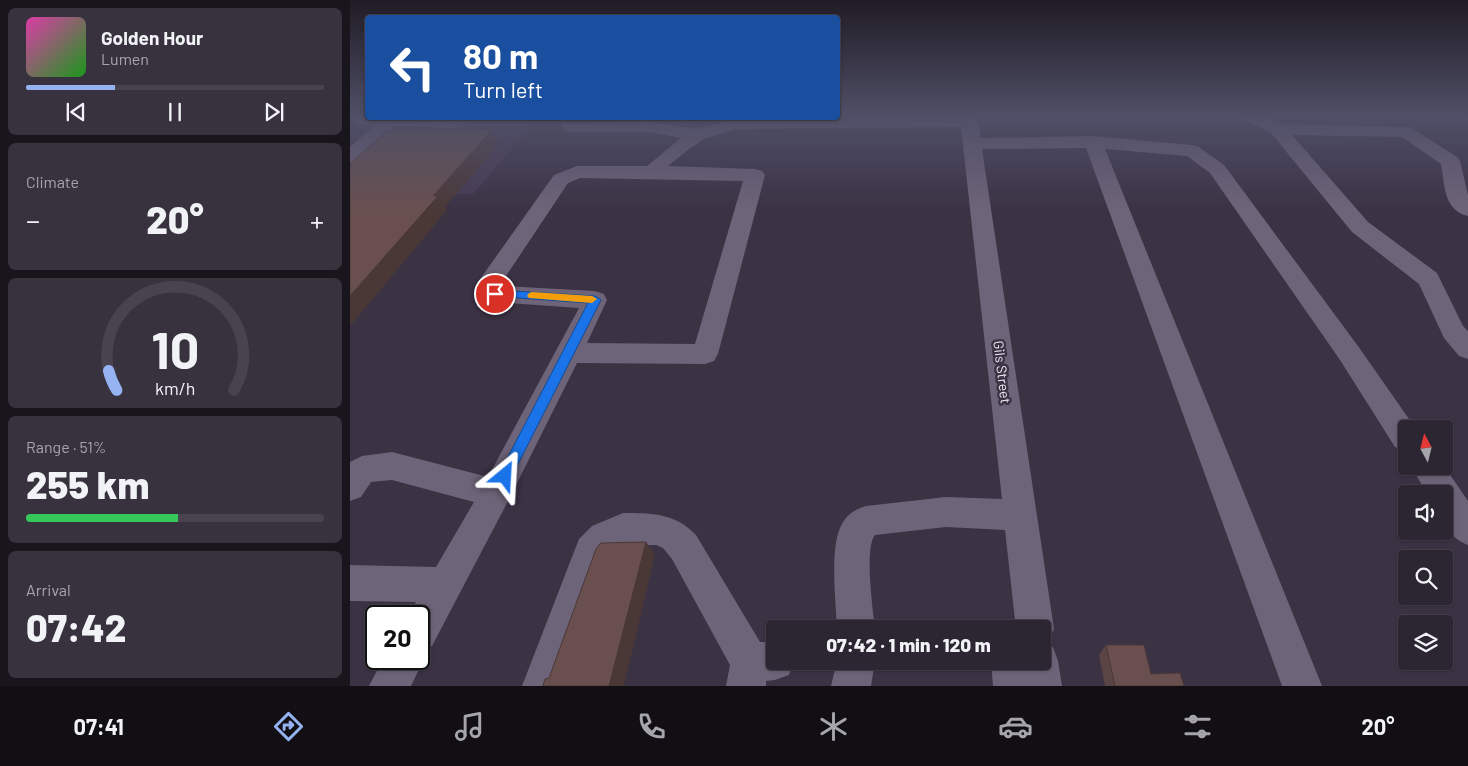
<!DOCTYPE html>
<html lang="en">
<head>
<meta charset="utf-8">
<style>
  body { margin:0; font-family:Barlow,sans-serif; background:#38323f; color:#f1f3f6; height:100vh; display:flex; flex-direction:column; font-size:19px; white-space:nowrap }
  * { box-sizing:border-box; margin:0 }
  p { font-size:16px; color:#a6a5ac }
  .icon { flex:none; width:28px; height:28px; fill:none; stroke:currentColor; stroke-width:2; stroke-linecap:round; stroke-linejoin:round }
  .map { position:relative; flex:1; overflow:hidden }
  .drawer { display:flex; flex-direction:column; gap:8px; padding:8px; background:#18151c; width:350px }
  .drawer>* { flex:none }
  .top-card { position:absolute; left:15px; top:15px; width:475px; height:105px; border-radius:5px; box-shadow:0 1px 4px #0004,0 0 0 1px #48434e; background:#1a4fa0; color:#fff; overflow:hidden }
  .needle { width:32px; rotate:353deg }
  .fabs { position:absolute; left:1048px; top:420px; display:grid; gap:10px }
  .fabs a { display:grid; place-items:center; width:55px; height:55px; border-radius:5px; background:#2c2633; box-shadow:0 1px 4px #0004,0 0 0 1px #48434e; font-size:25px }
  .speed { position:absolute; left:15px; top:605px; display:flex; gap:10px; font-size:25px; font-weight:700; text-align:center }
  .speed>* { display:grid; place-content:center; width:65px; height:65px; border-radius:50%; background:#2c2633; box-shadow:0 1px 4px #0004,0 0 0 1px #48434e; line-height:1 }
  .speed .limit { border:2px solid #111; border-radius:8px; background:#fff; color:#111 }
  .pin { position:absolute; display:grid; place-items:center; width:42px; height:42px; color:#fff; margin:-21px; border:2px solid #fff; border-radius:50%; box-shadow:0 1px 5px #0007 }
  .me { position:absolute; width:55px; margin:-28px; rotate:27deg; stroke-linejoin:round; filter:drop-shadow(0 0 4px #0008) }
  .turn { display:flex; align-items:center; gap:18px; height:105px; padding:0 15px; font-size:22px }
  .turn .icon { width:65px; height:65px; stroke-width:2.5 }
  .turn b { display:block; font-size:35px; line-height:42px }
  .big { font-size:38px; font-weight:800; line-height:1.1 }
  .drawer .card { flex:1; display:flex; flex-direction:column; justify-content:center; gap:8px; min-width:0; padding:0 18px; border-radius:8px; background:#38323f }
  .drawer .dial { align-items:center; gap:0 }
  .dial svg { height:130px; overflow:visible; fill:none; stroke:#48434e; stroke-width:7; stroke-linecap:round; text-anchor:middle }
  .dial text { fill:#f1f3f6; stroke:none }
  .song { display:flex; align-items:center; gap:15px }
  .cover { width:60px; height:60px; border-radius:8px; background:linear-gradient(135deg,hsl(320 70% 55%),hsl(120 70% 35%)) }
  .played { height:5px; border-radius:2px; background:linear-gradient(90deg,#95b2f1 30%,#48434e 30%) }
  .keys { display:flex; justify-content:space-around; direction:ltr }
  .heat { display:flex; justify-content:space-between; align-items:center; font-size:28px; direction:ltr }
  .charge { height:8px; border-radius:4px; background:linear-gradient(90deg,#34c759 51%,#48434e 0) }
  .trip { position:absolute; left:416px; top:620px; width:285px; height:50px; border-radius:5px; background:#2c2633; box-shadow:0 1px 4px #0004,0 0 0 1px #48434e; font-weight:800; line-height:50px; text-align:center }
  .menu { display:flex; height:80px; justify-content:space-around; align-items:center; background:#120f14; color:#a6a5ac }
  .menu .icon { width:35px; height:35px }
  .menu .current { color:#95b2f1 }
  .menu b { font-size:22px; color:#f1f3f6 }
  main { display:flex; flex:1; min-height:0 }
  .map>svg:first-child { display:block }
  .built { fill:#463952 }
  .lines { fill:none; stroke-linecap:round; stroke-linejoin:round }
  .minor { fill:#6e6479; fill-rule:evenodd }
  .wall { fill:#5a4544 }
  .shaded-wall { fill:#4a3837 }
  .building { fill:#69504f; stroke:#4a3837 }
  .route { fill:#1a73e8; stroke:#114b97 }
  .slow { fill:#f59e0b }
  .labels { text-anchor:middle; stroke-width:5; stroke-linejoin:round; paint-order:stroke }
  .street-label { font-size:14px; fill:#efe9f5; stroke:#3b3244 }
</style>
</head>
<body>
<main>
<section class="drawer">
<div class="card">
<div class="song"><i class="cover"></i><div><b>Golden Hour</b><p>Lumen</p></div></div>
<div class="played"></div>
<div class="keys"><svg class="icon" aria-label="previous" viewBox="0 0 24 24"><path d="M18 5L8 12l10 7zM5 5v14"/></svg><svg class="icon" aria-label="pause" viewBox="0 0 24 24"><path d="M8 5v14M16 5v14"/></svg><svg class="icon" aria-label="next" viewBox="0 0 24 24"><path d="M6 5l10 7-10 7zM19 5v14"/></svg></div>
</div>
<div class="card"><p>Climate</p>
<div class="heat"><a>−</a><b class="big">20°</b><a>+</a></div>
</div>
<div class="card dial"><svg viewBox="0 0 100 80">
<path d="M14 69A42 42 0 1 1 86 69"/>
<path d="M14 69A42 42 0 0 1 9 57" stroke="#95b2f1"/>
<text x="50" y="56" font-size="32" font-weight="700">10</text>
<text x="50" y="72" font-size="11">km/h</text>
</svg></div>
<div class="card"><p>Range · 51%</p><b class="big">255 km</b><div class="charge"></div></div>
<div class="card"><p>Arrival</p><b class="big">07:42</b></div>
</section>
<div class="map">
<svg width="1118" height="686" viewBox="0 0 1118 686">
  <rect width="100%" height="100%" fill="#3b3244"/>
  <polygon class="built" points="0,115 18,118 188,118 123,194 0,195"/>
  <g class="lines">
    <g class="minor">
      <polygon points="0,115 18,115 18,118 106,118 112,119 115,123 112,127 106,128 45,126 7,161 0,163 0,147 25,125 0,124"/>
      <path d="M885 115H913L930 124 1056 127 1062 128 1107 157 1110 161 1118 195V216C1093 210 1095 185 1091 164L1052 137 942 135 1018 222 1087 273 1113 326 1118 331V359L1109 356 1094 338 1069 284 1002 232 921 133 897 121 888 119Z"/>
      <polygon points="1106,115 1118,115 1118,122 1112,121"/>
      <path d="M619 117 625 118 628 122 631 138 743 136 842 145 849 147 874 165 1008 346 1066 429H1056V451L1045 447 990 360 860 173 837 156 755 149 972 686H932L736 148 632 149 704 629 698 642 694 644 703 647 708 661 712 686H643L641 661H692V629H666L655 530 596 527 525 535C514 548 523 610 525 629H487C486 603 479 545 492 524 497 514 506 509 516 506L596 497 652 499 611 127 386 129 354 139 339 149 318 166 405 169 412 171 415 175 368 354 364 361 355 364 227 363 157 503 82 646 71 651 74 659 61 686H19L33 659H69V616H58L66 602 0 601V565L86 567 124 502 42 480 21 482 11 497 0 501V462L12 456 42 452 138 477 229 308 145 302 136 300 128 282 204 175 227 166H297L331 138 300 132H220L214 131 211 127 214 123 300 122 347 129 385 119ZM230 178 393 181 345 344 237 343 257 300 254 294 245 291 154 286 152 282 218 183Z"/>
      <path d="M1061 466H1094L1118 501V545C1093 535 1094 518 1094 494H1077Z"/>
      <path d="M273 513C302 513 325 513 346 535L410 642H425V661H444L439 675 425 680 416 681V686H376L380 665 322 559 313 548 306 545H274L266 548 255 561 212 686H172L229 539 242 526Z"/>
      <polygon points="487,661 525,661 521,686 481,686"/>
    </g>
  </g>
  <polygon class="wall" points="756,645 801,674 834,686 755,686 749,655"/>
  <g class="shaded-wall">
    <polygon points="0,117 7,126 0,132"/>
    <polygon points="142,130 149,144 95,207 97,210 0,326 0,296 83,196"/>
    <polygon points="296,542 305,554 274,686 259,686"/>
  </g>
  <g class="building">
    <polygon points="38,130 142,130 83,196 88,196 0,296 0,164"/>
    <polygon points="296,542 259,686 193,686 195,679 199,678 246,549 251,543"/>
    <polygon points="756,645 794,645 801,674 830,673 834,686 765,686"/>
  </g>
  <linearGradient id="sky" x2="0" y2="1"><stop stop-color="#201c25"/><stop offset="0.55" stop-color="#4f4f67"/><stop offset="1" stop-color="#4f4f67" stop-opacity="0"/></linearGradient>
  <rect width="1118" height="211" fill="url(#sky)"/>
  <polygon class="route" points="145,290 245,296 251,300 160,480 155,482 150,480 148,476 238,303 142,296 140,294 142,291"/>
  <polygon class="slow" points="182,292 242,296 247,299 242,303 179,298 177,296 179,293"/>
  <g class="labels">
    <g class="street-label">
      <text transform="translate(652 372) rotate(83)" y="5">Gils Street</text>
    </g>
  </g>
</svg>
<div class="fabs">
<a><svg class="needle" viewBox="-14 -14 28 28"><path d="M0-13l5 13h-10z" fill="#e53935"/><path d="M0 13l5-13h-10z" fill="#a6a5ac"/></svg></a>
<a><svg class="icon" aria-label="sound" viewBox="0 0 24 24"><path d="M4 9h4l5-4v14l-5-4H4zM17 9q2 3 0 6"/></svg></a>
<a><svg class="icon" aria-label="search" viewBox="0 0 24 24"><circle cx="10" cy="10" r="6"/><path d="M15 15l6 6"/></svg></a>
<a><svg class="icon" aria-label="layers" viewBox="0 0 24 24"><path d="M12 4l9 5-9 5-9-5zM3 14l9 5 9-5"/></svg></a>
</div>
<div class="speed"><div class="limit">20</div></div>
<div class="pin" style="left:145px;top:294px;background:#d93025"><svg class="icon" aria-label="arrive" viewBox="0 0 24 24"><path d="M6 21V4h12l-3 4 3 4H6"/></svg></div>
<svg class="me" style="left:155px;top:476px" viewBox="-20 -20 40 40"><path d="M0-17L14 15 0 8-14 15z" fill="#1a73e8" stroke="#fff" stroke-width="4"/></svg>
<div class="trip">07:42 · 1 min · 120 m</div>
<div class="top-card">
<div class="turn"><svg class="icon" aria-label="left" viewBox="0 0 24 24"><path d="M17 20v-9H6M10 6l-5 5 5 5"/></svg><div><b>80 m</b>Turn left</div></div>
</div>
</div>
</main>
<nav class="menu">
<b>07:41</b>
<svg class="icon current" aria-label="directions" viewBox="0 0 24 24"><path d="M12 3l9 9-9 9-9-9zM9 14v-3h6M13 9l2 2-2 2"/></svg>
<svg class="icon" aria-label="music" viewBox="0 0 24 24"><path d="M9 18V5l10-2v13"/><circle cx="6" cy="18" r="3"/><circle cx="16" cy="16" r="3"/></svg>
<svg class="icon" aria-label="phone" viewBox="0 0 24 24"><path d="M5 4h4l2 5-3 2q2 4 5 5l2-3 5 2v4C11 20 4 13 5 4z"/></svg>
<svg class="icon" aria-label="climate" viewBox="0 0 24 24"><path d="M12 3v18M4 7l16 10M4 17L20 7"/></svg>
<svg class="icon" aria-label="car" viewBox="0 0 24 24"><path d="M5 17H2v-5l4-1 3-4h7l3 4 3 1v5h-3M9 17h6M6 11h13"/><circle cx="7" cy="17" r="2"/><circle cx="17" cy="17" r="2"/></svg>
<svg class="icon" aria-label="filters" viewBox="0 0 24 24"><path d="M4 7h16M4 17h16"/><circle cx="9" cy="7" r="2"/><circle cx="15" cy="17" r="2"/></svg>
<b>20°</b>
</nav>
</body>
</html>
